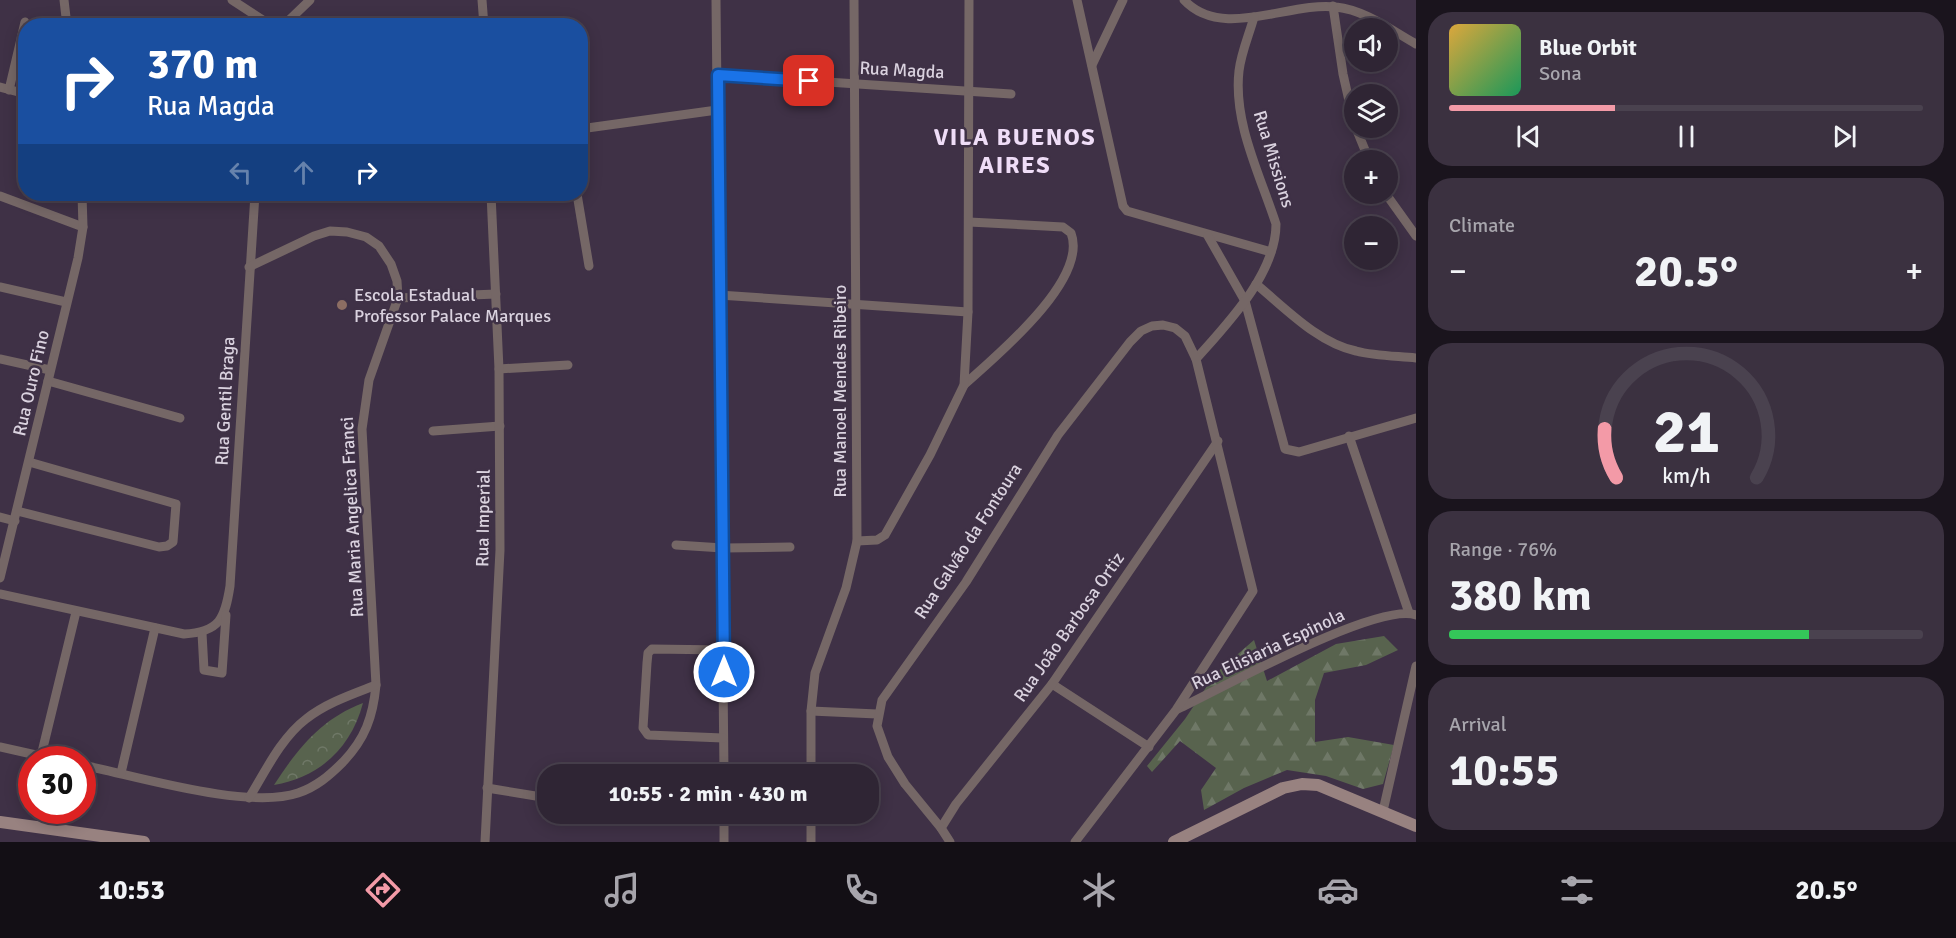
<!DOCTYPE html>
<html lang="en">
<head>
<meta charset="utf-8">
<style>
  body { margin:0; font-family:Signika,sans-serif; background:#3b3140; color:#f1f3f6; height:100vh; display:flex; flex-direction:column; font-size:22px; white-space:nowrap }
  * { box-sizing:border-box; margin:0 }
  p { font-size:20px; color:#a7a5ac }
  .icon { flex:none; width:33px; height:33px; fill:none; stroke:currentColor; stroke-width:2; stroke-linecap:round; stroke-linejoin:round }
  .map { position:relative; flex:1; overflow:hidden }
  .details { display:flex; flex-direction:column; gap:12px; padding:12px; background:#1a141d; width:540px }
  .details>* { flex:none }
  .hud { position:absolute; left:18px; top:18px; width:570px; height:183px; border-radius:24px; box-shadow:0 3px 15px #0003,0 0 0 2px #4a424f; background:#1a4fa0; color:#fff; overflow:hidden }
  .tools { position:absolute; left:1344px; top:18px; display:grid; gap:12px }
  .tools a { display:grid; place-items:center; width:54px; height:54px; border-radius:50%; background:#2f2534; box-shadow:0 3px 15px #0003,0 0 0 2px #4a424f; font-size:30px }
  .speed { position:absolute; left:18px; top:746px; display:flex; gap:12px; font-size:30px; font-weight:700; text-align:center }
  .speed>* { display:grid; place-content:center; width:78px; height:78px; border-radius:50%; background:#2f2534; box-shadow:0 3px 15px #0003,0 0 0 2px #4a424f; line-height:1 }
  .speed .limit { border:9px solid #d22; background:#fff; color:#111 }
  .pin { position:absolute; display:grid; place-items:center; width:51px; height:51px; color:#fff; margin:-26px; border-radius:12px; box-shadow:0 3px 9px #0006 }
  .me { position:absolute; width:66px; margin:-33px; rotate:0deg; stroke-linejoin:round; filter:drop-shadow(0 0 4px #0008) }
  .turn { display:flex; align-items:center; gap:21px; height:126px; padding:0 30px; font-size:27px }
  .turn .icon { width:78px; height:78px; stroke-width:2.5 }
  .turn b { display:block; font-size:42px; line-height:51px }
  .lanes { display:flex; align-items:center; height:57px; padding:0 30px; background:#0003; justify-content:center; gap:30px; direction:ltr }
  .lanes .off { opacity:.35 }
  .big { font-size:45px; font-weight:700; line-height:1.1 }
  .details .card { flex:1; display:flex; flex-direction:column; justify-content:center; gap:9px; min-width:0; padding:0 21px; border-radius:24px; background:#3b3140 }
  .details .dial { align-items:center; gap:0 }
  .dial svg { height:156px; overflow:visible; fill:none; stroke:#4a424f; stroke-width:7; stroke-linecap:round; text-anchor:middle }
  .dial text { fill:#f1f3f6; stroke:none }
  .song { display:flex; align-items:center; gap:18px }
  .cover { width:72px; height:72px; border-radius:9px; background:linear-gradient(135deg,hsl(40 70% 55%),hsl(150 70% 35%)) }
  .played { height:6px; border-radius:3px; background:linear-gradient(90deg,#f39aa7 35%,#4a424f 35%) }
  .keys { display:flex; justify-content:space-around; direction:ltr }
  .heat { display:flex; justify-content:space-between; align-items:center; font-size:33px; direction:ltr }
  .charge { height:9px; border-radius:4px; background:linear-gradient(90deg,#34c759 76%,#4a424f 0) }
  .trip { position:absolute; left:537px; top:764px; width:342px; height:60px; border-radius:24px; background:#2f2534; box-shadow:0 3px 15px #0003,0 0 0 2px #4a424f; font-weight:700; line-height:60px; text-align:center }
  .menu { display:flex; height:96px; justify-content:space-around; align-items:center; background:#130f15; color:#a7a5ac }
  .menu .icon { width:42px; height:42px }
  .menu .current { color:#f39aa7 }
  .menu b { font-size:27px; color:#f1f3f6 }
  main { display:flex; flex:1; min-height:0 }
  .map>svg:first-child { display:block }
  .forest { fill:url(#forest-firs) }
  .park { fill:url(#park-crowns) }
  .lines { fill:none; stroke-linecap:round; stroke-linejoin:round }
  .street { stroke:#756766; stroke-width:9 }
  .secondary { stroke:#988280; stroke-width:12 }
  .route-casing { stroke:#114b97; stroke-width:15 }
  .route { stroke:#1a73e8; stroke-width:10 }
  .education-dot { fill:#8d6e63; stroke:#3f3146; stroke-width:2 }
  .labels { text-anchor:middle; stroke-width:5; stroke-linejoin:round; paint-order:stroke }
  .street-label { font-size:18px; fill:#dad2df; stroke:#3f3146 }
  .poi-label { font-size:18px; fill:#dad2df; stroke:#3f3146; text-anchor:start }
  .district-label { font-size:24px; font-weight:bold; letter-spacing:1.5px; fill:#efddf7; stroke:#3f3146 }
</style>
</head>
<body>
<main>
<div class="map">
<svg width="1416" height="842" viewBox="0 0 1416 842">
  <defs>
    <pattern id="forest-firs" width="22" height="20" patternUnits="userSpaceOnUse" patternTransform="scale(1.5)"><rect width="22" height="20" fill="#58634e"/><path d="M5 1l3.5 6h-7zM16 11l3.5 6h-7z" fill="#6f7867"/></pattern>
    <pattern id="park-crowns" width="20" height="18" patternUnits="userSpaceOnUse" patternTransform="scale(1.5)"><rect width="20" height="18" fill="#58634e"/><path d="M2 6a3 3 0 1 1 6 0M12 15a3 3 0 1 1 6 0" fill="none" stroke="#6f7867"/></pattern>
  </defs>
  <rect width="100%" height="100%" fill="#3f3146"/>
  <polygon class="forest" points="1384,636 1398,650 1366,665 1324,673 1315,700 1315,742 1348,737 1394,745 1383,784 1363,789 1326,776 1287,770 1244,788 1204,810 1201,790 1216,768 1180,741 1152,772 1147,766 1185,719 1215,674 1254,640 1267,681 1336,644"/>
  <path class="park" d="M363 703C351 748 320 777 274 785 298 748 321 719 363 703Z"/>
  <g class="lines">
    <g class="street">
      <polyline points="64,0 67,26"/>
      <polyline points="232,0 272,26"/>
      <polyline points="482,0 484,26"/>
      <polyline points="716,0 724,774"/>
      <polyline points="1077,0 1123,206 1127,211 1271,252"/>
      <path d="M1184 0C1222 41 1290 1 1336 7 1365 10 1391 30 1416 44"/>
      <polyline points="1333,6 1343,74 1354,123"/>
      <polyline points="283,26 310,0"/>
      <polyline points="1092,65 1123,0"/>
      <polyline points="718,75 1011,94"/>
      <polyline points="0,87 26,94"/>
      <polyline points="9,90 25,22"/>
      <polyline points="1356,128 1369,160"/>
      <polyline points="580,129 717,110"/>
      <polyline points="577,194 589,266"/>
      <polyline points="1386,194 1416,236"/>
      <polyline points="0,196 83,227"/>
      <polyline points="1208,236 1245,301 1285,449 1299,452 1416,418"/>
      <path d="M1256 284C1285 308 1318 343 1356 351 1375 356 1396 356 1416 358"/>
      <polyline points="0,287 66,302"/>
      <polyline points="719,295 968,312"/>
      <polyline points="398,298 496,294"/>
      <polyline points="0,359 50,370"/>
      <path d="M1196 359C1227 324 1276 274 1276 224 1261 177 1233 123 1239 71 1241 53 1249 35 1254 17"/>
      <polyline points="499,369 568,365"/>
      <polyline points="48,381 180,418"/>
      <path d="M964 385C995 357 1089 280 1071 233L1063 227 969 222"/>
      <polyline points="433,431 500,426"/>
      <polyline points="1349,436 1409,613"/>
      <polyline points="17,511 159,547 167,546 173,542 176,504 29,462"/>
      <polyline points="0,517 15,521"/>
      <polyline points="857,541 877,540 885,535 930,455 964,385 968,312 969,0"/>
      <polyline points="676,545 723,548 790,547"/>
      <polyline points="0,578 78,258 83,227 82,194"/>
      <path d="M0 594 184 634C220 632 225 618 230 586L255 194"/>
      <polyline points="202,633 204,670 222,673 226,615"/>
      <polyline points="1052,684 1149,747"/>
      <path d="M1178 709C1221 689 1376 602 1416 615"/>
      <polyline points="811,711 877,714"/>
      <polyline points="723,738 648,735 643,728 647,663 648,653 652,649 724,650"/>
      <polyline points="0,747 54,759"/>
      <polyline points="41,756 76,612"/>
      <path d="M82 765C137 776 247 810 298 793 316 787 329 776 343 762 365 739 373 717 376 685L362 429 369 380 398 298 397 281 391 264 379 246 366 237 347 232 330 231 314 236 249 267"/>
      <polyline points="121,773 155,628"/>
      <polyline points="811,774 811,711 815,673 846,588 857,541 854,0"/>
      <polyline points="487,788 548,798"/>
      <path d="M249 798C265 772 281 738 306 719 326 703 353 694 376 685"/>
      <polyline points="1383,811 1416,666"/>
      <polyline points="724,813 724,842"/>
      <polyline points="941,828 956,804 1052,684 1218,441"/>
      <polyline points="485,842 500,550 499,369 491,194"/>
      <polyline points="811,842 811,813"/>
      <polyline points="950,842 941,828 905,784 888,757 877,726 882,700 966,582 1058,435 1130,342 1141,331 1152,326 1163,325 1175,328 1185,336 1196,359 1253,591 1176,710 1075,842"/>
    </g>
    <g class="secondary">
      <polyline points="0,822 144,842"/>
      <polyline points="1174,842 1283,788 1302,784 1318,785 1416,826"/>
    </g>
  </g>
  <g class="lines">
    <defs>
      <polyline id="route" points="724,672 718,75 809,81"/>
    </defs>
    <use href="#route" class="route-casing"/>
    <use href="#route" class="route"/>
  </g>
  <circle class="education-dot" cx="342" cy="305" r="6"/>
  <g class="labels">
    <g class="street-label">
      <text transform="translate(902 70) rotate(3)" y="6">Rua Magda</text>
      <text transform="translate(1274 159) rotate(73)" y="6">Rua Missions</text>
      <text transform="translate(31 383) rotate(-77)" y="6">Rua Ouro Fino</text>
      <text transform="translate(840 391) rotate(-90)" y="6">Rua Manoel Mendes Ribeiro</text>
      <text transform="translate(225 401) rotate(-87)" y="6">Rua Gentil Braga</text>
      <text transform="translate(352 517) rotate(-93)" y="6">Rua Maria Angelica Franci</text>
      <text transform="translate(483 518) rotate(-89)" y="6">Rua Imperial</text>
      <text transform="translate(968 541) rotate(-57)" y="6">Rua Galvão da Fontoura</text>
      <text transform="translate(1069 627) rotate(-55)" y="6">Rua João Barbosa Ortiz</text>
      <text transform="translate(1268 649) rotate(-25)" y="6">Rua Elisiaria Espinola</text>
    </g>
    <g class="poi-label">
      <text x="354" y="301">Escola Estadual<tspan x="354" dy="21">Professor Palace Marques</tspan></text>
    </g>
    <g class="district-label">
      <text x="1015" y="145">VILA BUENOS<tspan x="1015" dy="28">AIRES</tspan></text>
    </g>
  </g>
</svg>
<div class="tools">
<a><svg class="icon" aria-label="sound" viewBox="0 0 24 24"><path d="M4 9h4l5-4v14l-5-4H4zM17 9q2 3 0 6"/></svg></a>
<a><svg class="icon" aria-label="layers" viewBox="0 0 24 24"><path d="M12 4l9 5-9 5-9-5zM3 14l9 5 9-5"/></svg></a>
<a>+</a>
<a>−</a>
</div>
<div class="speed"><div class="limit">30</div></div>
<div class="pin" style="left:809px;top:81px;background:#d93025"><svg class="icon" aria-label="arrive" viewBox="0 0 24 24"><path d="M6 21V4h12l-3 4 3 4H6"/></svg></div>
<svg class="me" style="left:724px;top:672px" viewBox="-20 -20 40 40"><circle r="17" fill="#1a73e8" stroke="#fff" stroke-width="3"/><path d="M0-11L8 9 0 5-8 9z" fill="#fff"/></svg>
<div class="trip">10:55 · 2 min · 430 m</div>
<div class="hud">
<div class="turn"><svg class="icon" aria-label="right" viewBox="0 0 24 24"><path d="M7 20v-9h11M14 6l5 5-5 5"/></svg><div><b>370 m</b>Rua Magda</div></div>
<div class="lanes"><svg class="icon off" aria-label="left" viewBox="0 0 24 24"><path d="M17 20v-9H6M10 6l-5 5 5 5"/></svg><svg class="icon off" aria-label="ahead" viewBox="0 0 24 24"><path d="M12 20V5M6 11l6-6 6 6"/></svg><svg class="icon" aria-label="right" viewBox="0 0 24 24"><path d="M7 20v-9h11M14 6l5 5-5 5"/></svg></div>
</div>
</div>
<section class="details">
<div class="card">
<div class="song"><i class="cover"></i><div><b>Blue Orbit</b><p>Sona</p></div></div>
<div class="played"></div>
<div class="keys"><svg class="icon" aria-label="previous" viewBox="0 0 24 24"><path d="M18 5L8 12l10 7zM5 5v14"/></svg><svg class="icon" aria-label="pause" viewBox="0 0 24 24"><path d="M8 5v14M16 5v14"/></svg><svg class="icon" aria-label="next" viewBox="0 0 24 24"><path d="M6 5l10 7-10 7zM19 5v14"/></svg></div>
</div>
<div class="card"><p>Climate</p>
<div class="heat"><a>−</a><b class="big">20.5°</b><a>+</a></div>
</div>
<div class="card dial"><svg viewBox="0 0 100 80">
<path d="M14 69A42 42 0 1 1 86 69"/>
<path d="M14 69A42 42 0 0 1 8 44" stroke="#f39aa7"/>
<text x="50" y="56" font-size="32" font-weight="700">21</text>
<text x="50" y="72" font-size="11">km/h</text>
</svg></div>
<div class="card"><p>Range · 76%</p><b class="big">380 km</b><div class="charge"></div></div>
<div class="card"><p>Arrival</p><b class="big">10:55</b></div>
</section>
</main>
<nav class="menu">
<b>10:53</b>
<svg class="icon current" aria-label="directions" viewBox="0 0 24 24"><path d="M12 3l9 9-9 9-9-9zM9 14v-3h6M13 9l2 2-2 2"/></svg>
<svg class="icon" aria-label="music" viewBox="0 0 24 24"><path d="M9 18V5l10-2v13"/><circle cx="6" cy="18" r="3"/><circle cx="16" cy="16" r="3"/></svg>
<svg class="icon" aria-label="phone" viewBox="0 0 24 24"><path d="M5 4h4l2 5-3 2q2 4 5 5l2-3 5 2v4C11 20 4 13 5 4z"/></svg>
<svg class="icon" aria-label="climate" viewBox="0 0 24 24"><path d="M12 3v18M4 7l16 10M4 17L20 7"/></svg>
<svg class="icon" aria-label="car" viewBox="0 0 24 24"><path d="M5 17H2v-5l4-1 3-4h7l3 4 3 1v5h-3M9 17h6M6 11h13"/><circle cx="7" cy="17" r="2"/><circle cx="17" cy="17" r="2"/></svg>
<svg class="icon" aria-label="filters" viewBox="0 0 24 24"><path d="M4 7h16M4 17h16"/><circle cx="9" cy="7" r="2"/><circle cx="15" cy="17" r="2"/></svg>
<b>20.5°</b>
</nav>
</body>
</html>
